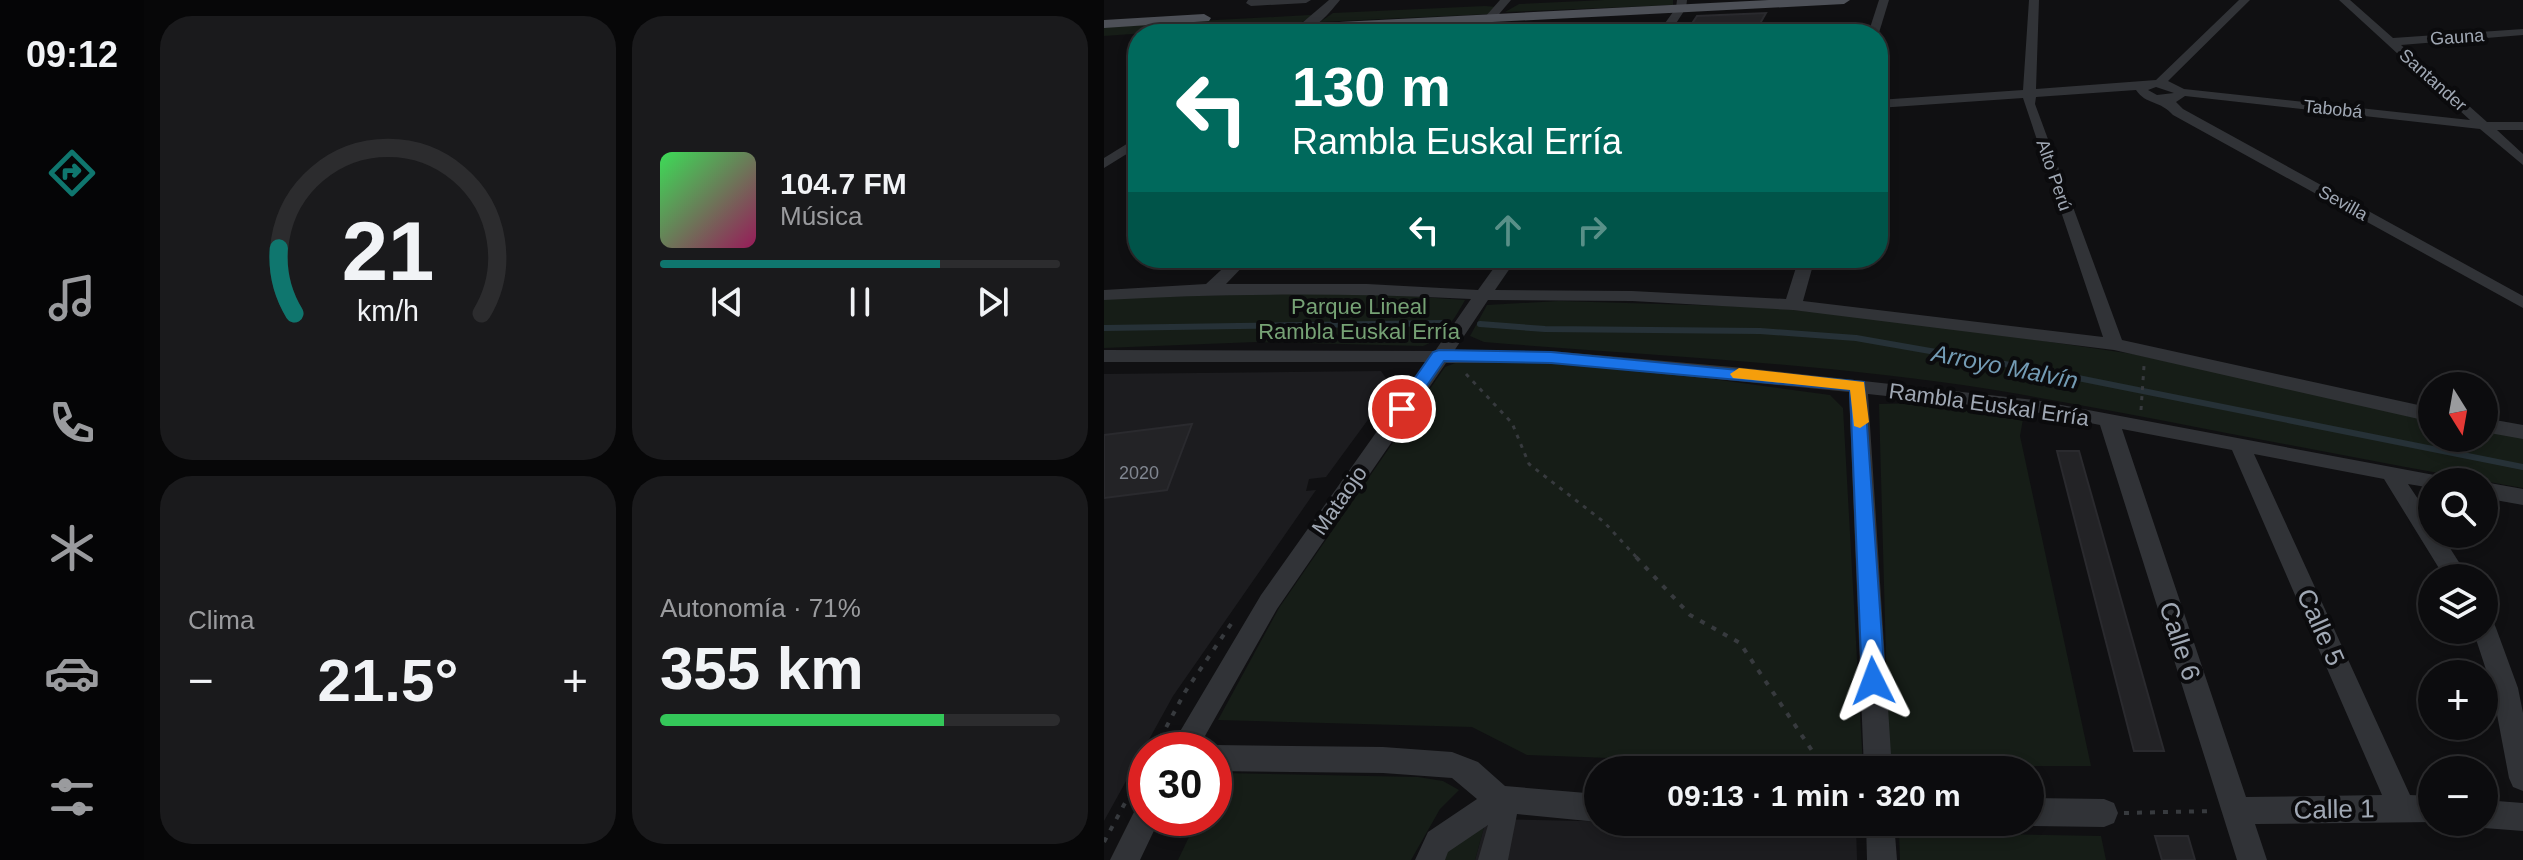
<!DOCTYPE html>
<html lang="es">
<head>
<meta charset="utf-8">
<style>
  body { margin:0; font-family:Helvetica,sans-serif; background:#1a1a1c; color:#f1f3f6; height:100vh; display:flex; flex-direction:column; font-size:30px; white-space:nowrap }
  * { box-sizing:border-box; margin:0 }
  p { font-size:26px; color:#9a9b9e }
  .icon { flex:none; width:44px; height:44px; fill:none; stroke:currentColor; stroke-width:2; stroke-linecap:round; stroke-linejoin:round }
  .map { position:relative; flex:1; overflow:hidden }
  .panel { display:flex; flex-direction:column; gap:16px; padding:16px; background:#070708; width:960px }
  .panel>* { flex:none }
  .hud { position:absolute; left:24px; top:24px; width:760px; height:244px; border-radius:32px; box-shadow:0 4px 12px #0003,0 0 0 2px #2c2c2e; background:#00695c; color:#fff; overflow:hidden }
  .needle { width:52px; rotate:169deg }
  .tools { position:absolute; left:1314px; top:372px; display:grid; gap:16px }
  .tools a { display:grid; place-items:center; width:80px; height:80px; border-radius:50%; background:#0c0c0e; box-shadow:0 4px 12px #0003,0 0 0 2px #2c2c2e; font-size:40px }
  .speed { position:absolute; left:24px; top:732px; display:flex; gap:16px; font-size:40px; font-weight:700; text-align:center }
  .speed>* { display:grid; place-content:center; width:104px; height:104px; border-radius:50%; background:#0c0c0e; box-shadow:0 4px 12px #0003,0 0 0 2px #2c2c2e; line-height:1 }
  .speed .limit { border:12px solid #d22; background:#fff; color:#111 }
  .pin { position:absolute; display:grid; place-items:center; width:68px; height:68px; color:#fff; margin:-34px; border:4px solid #fff; border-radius:50%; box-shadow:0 2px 8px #0007 }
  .me { position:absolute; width:88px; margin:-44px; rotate:357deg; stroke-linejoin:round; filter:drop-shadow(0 0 6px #0008) }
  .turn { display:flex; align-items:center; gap:28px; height:168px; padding:0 32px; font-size:36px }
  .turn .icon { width:104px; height:104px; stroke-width:2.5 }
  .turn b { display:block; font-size:56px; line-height:68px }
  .lanes { display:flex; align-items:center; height:76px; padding:0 32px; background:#0003; justify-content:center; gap:40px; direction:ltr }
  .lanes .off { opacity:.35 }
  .big { font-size:60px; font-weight:700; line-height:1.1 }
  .panel .card { flex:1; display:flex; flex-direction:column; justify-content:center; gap:12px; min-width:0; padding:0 28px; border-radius:32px; background:#1a1a1c }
  .panel .dial { align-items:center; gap:0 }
  .dial svg { height:208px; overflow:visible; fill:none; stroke:#2c2c2e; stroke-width:7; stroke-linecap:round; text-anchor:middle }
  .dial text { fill:#f1f3f6; stroke:none }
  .song { display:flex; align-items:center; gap:24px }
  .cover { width:96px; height:96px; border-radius:12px; background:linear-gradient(135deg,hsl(130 70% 55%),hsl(330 70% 35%)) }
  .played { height:8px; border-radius:4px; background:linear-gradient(90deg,#0f766e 70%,#2c2c2e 70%) }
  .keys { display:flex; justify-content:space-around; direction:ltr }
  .heat { display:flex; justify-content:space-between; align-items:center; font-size:44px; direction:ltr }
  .charge { height:12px; border-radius:6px; background:linear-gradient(90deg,#34c759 71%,#2c2c2e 0) }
  .panel .tiles { flex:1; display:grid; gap:16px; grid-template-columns:repeat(2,1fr) }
  .trip { position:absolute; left:480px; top:756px; width:460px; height:80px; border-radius:40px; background:#0c0c0e; box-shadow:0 4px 12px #0003,0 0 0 2px #2c2c2e; font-weight:700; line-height:80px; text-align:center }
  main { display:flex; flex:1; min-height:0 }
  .dock { display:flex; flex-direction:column; width:144px; justify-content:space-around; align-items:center; background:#050506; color:#9a9b9e }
  .dock .icon { width:56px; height:56px }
  .dock .selected { color:#0f766e }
  .dock b { font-size:36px; color:#f1f3f6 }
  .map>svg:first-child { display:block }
  .built { fill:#1c1c1f }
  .green { fill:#161d17 }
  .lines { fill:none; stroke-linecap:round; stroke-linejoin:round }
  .stream-far1 { stroke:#263137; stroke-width:5 }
  .stream { stroke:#263137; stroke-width:6 }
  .building { fill:#232326; stroke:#2a2a2e; stroke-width:2 }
  .path-far1 { stroke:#373a3e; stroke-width:3; stroke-dasharray:4 6; stroke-linecap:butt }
  .path { stroke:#373a3e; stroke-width:4; stroke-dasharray:5 8; stroke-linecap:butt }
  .minor { fill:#313337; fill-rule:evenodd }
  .major { fill:#4d5057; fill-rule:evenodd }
  .route { fill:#1a73e8; stroke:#114b97; stroke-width:2 }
  .slow { fill:#f59e0b }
  .labels { text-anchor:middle; stroke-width:8; stroke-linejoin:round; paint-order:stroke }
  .far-street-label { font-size:18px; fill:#a0a8b4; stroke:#0b0b0d }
  .number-label { font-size:18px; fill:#808690 }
  .park-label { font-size:22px; fill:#76a275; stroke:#0b0b0d }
  .street-label { font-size:22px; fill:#a0a8b4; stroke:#0b0b0d }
  .water-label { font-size:24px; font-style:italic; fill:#739bb4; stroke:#0b0b0d }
  .near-street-label { font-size:26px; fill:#a0a8b4; stroke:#0b0b0d }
</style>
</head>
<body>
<main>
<nav class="dock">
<b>09:12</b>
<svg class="icon selected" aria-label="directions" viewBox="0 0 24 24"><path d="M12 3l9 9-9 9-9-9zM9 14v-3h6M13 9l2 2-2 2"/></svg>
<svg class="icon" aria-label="music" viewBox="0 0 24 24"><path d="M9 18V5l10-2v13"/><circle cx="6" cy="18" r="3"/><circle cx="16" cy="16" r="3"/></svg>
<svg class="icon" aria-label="phone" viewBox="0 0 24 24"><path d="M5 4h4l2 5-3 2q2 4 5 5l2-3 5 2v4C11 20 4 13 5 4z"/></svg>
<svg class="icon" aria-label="climate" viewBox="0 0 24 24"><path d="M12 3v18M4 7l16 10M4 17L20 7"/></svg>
<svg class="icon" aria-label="car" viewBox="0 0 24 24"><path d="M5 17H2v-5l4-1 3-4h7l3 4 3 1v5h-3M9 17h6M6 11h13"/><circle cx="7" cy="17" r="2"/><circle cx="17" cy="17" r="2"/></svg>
<svg class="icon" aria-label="filters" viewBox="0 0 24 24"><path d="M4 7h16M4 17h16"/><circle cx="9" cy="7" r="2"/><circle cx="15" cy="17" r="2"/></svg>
</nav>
<section class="panel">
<div class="tiles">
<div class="card dial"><svg viewBox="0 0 100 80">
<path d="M14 69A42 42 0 1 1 86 69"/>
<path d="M14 69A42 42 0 0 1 8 44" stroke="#0f766e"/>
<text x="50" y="56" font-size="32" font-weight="700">21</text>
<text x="50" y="72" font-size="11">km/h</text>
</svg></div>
<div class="card">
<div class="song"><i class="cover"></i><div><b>104.7 FM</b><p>Música</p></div></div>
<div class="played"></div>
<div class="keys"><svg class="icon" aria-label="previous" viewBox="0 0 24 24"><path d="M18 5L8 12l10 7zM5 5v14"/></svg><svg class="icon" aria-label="pause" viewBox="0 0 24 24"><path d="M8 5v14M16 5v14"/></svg><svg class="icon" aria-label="next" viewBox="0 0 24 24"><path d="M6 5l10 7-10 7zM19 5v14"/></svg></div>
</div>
<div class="card"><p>Clima</p>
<div class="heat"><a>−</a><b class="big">21.5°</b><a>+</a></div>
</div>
<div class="card"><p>Autonomía · 71%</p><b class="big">355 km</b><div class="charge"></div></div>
</div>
</section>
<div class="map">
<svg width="1419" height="860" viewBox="0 0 1419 860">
  <rect width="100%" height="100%" fill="#101012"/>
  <g class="built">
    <polygon points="277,371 288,387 222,477 205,479 202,491 212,490 69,696 0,821 0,374"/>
    <polygon points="382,819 752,827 753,860 371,860"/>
  </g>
  <g class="green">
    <polygon points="500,0 569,0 569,5 401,12 415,4"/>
    <polygon points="381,6 393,7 386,14 216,22 229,13"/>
    <polygon points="206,15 209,16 198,22 0,36 0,26"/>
    <path d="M245 292 361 300C351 318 339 339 319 346L152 342 0 348V298Z"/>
    <path d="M455 301 658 307 802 321 1029 354 1328 420V438H1380V431L1419 438V488C1242 458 1067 420 891 390 722 363 550 356 380 342L366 336 383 305Z"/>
    <polygon points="359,360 513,366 726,395 739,408 759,767 423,755 368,727 114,720 175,608 341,367"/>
    <polygon points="814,403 919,419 916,436 987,766 785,766 775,404"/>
    <polygon points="115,773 314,777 339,781 355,790 336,809 307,860 74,860 94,818 110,818 110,784"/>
    <polygon points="382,820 371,860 326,860"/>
    <polygon points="795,832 997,836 1002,860 796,860"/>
  </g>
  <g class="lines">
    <polyline class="stream-far1" points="274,324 344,323"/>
    <g class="stream">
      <polyline points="376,324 441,329 656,331 752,338 929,369 1419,467"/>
      <polyline points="0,328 344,323"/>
    </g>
  </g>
  <g class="building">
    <polygon points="662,13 650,34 581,34 593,16"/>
    <polygon points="88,424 63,490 0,498 0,435"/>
    <polygon points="953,451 975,451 1060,751 1030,751"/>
    <polygon points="1051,836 1084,836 1091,860 1058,860"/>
  </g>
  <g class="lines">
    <g class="path-far1">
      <polyline points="362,374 408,423 425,464 500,522 534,559"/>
      <polyline points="1037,410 1040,366"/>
    </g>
    <g class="path">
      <polyline points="532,557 586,615 636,643 721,770"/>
      <polyline points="50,750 81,692 127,624"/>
      <polyline points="1020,813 1109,811"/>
      <polyline points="0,842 42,764"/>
    </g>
    <g class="minor">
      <polygon points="144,0 207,0 202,3 147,6 142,3"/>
      <path d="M225 0H236C222 17 208 34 185 34Z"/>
      <polygon points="396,0 407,0 378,34 366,34"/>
      <polygon points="573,0 583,0 582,8 565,34 553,34 572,8"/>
      <polygon points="775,0 785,0 774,36 764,34"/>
      <path d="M925 0H935L932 89 1052 80 1135 0H1146L1064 81 1080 89 1366 120 1235 0H1246L1289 38 1419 29V35L1297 45 1383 122H1419V130H1393L1419 154V165L1376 129 1081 96 1072 102 1079 109 1419 296V308L1069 115C1056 100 1042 105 1032 90L932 97 931 104 1018 340 1328 408V422L1010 350 689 310 528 301 384 300 350 351H447L651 369 931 400 1341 477 1345 482H1328V488L1304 484 1328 520V534H1337L1365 578H1341L1280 479 1150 454 1306 795 1328 796V822H1332L1151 824 1163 860H1133L996 425 931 412 764 394 788 770H760L745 392 447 363H342L173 609 93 750H65L157 595 322 362H0V350L331 351 367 299C244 293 123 293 0 300V290L102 284 130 258H147L122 284H263L374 290 397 258H413L391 290 528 291 682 299 695 258H711L699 301 999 337 919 98 774 108V100L919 90ZM1052 87 1070 93 1053 95 1044 90ZM1018 429 1128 450 1278 795 1142 797Z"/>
      <polygon points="34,137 34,147 0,168 0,158"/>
      <polygon points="1380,418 1419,425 1419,439 1380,432"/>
      <polygon points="1380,482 1419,489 1419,505 1380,498"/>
      <polygon points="1380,618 1389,621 1392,628 1414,688 1419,713 1419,791 1409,787 1405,778 1388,688 1369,630 1380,630"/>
      <polygon points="110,745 279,747 348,752 374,762 401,786 494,794 494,822 413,814 404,860 374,860 384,825 344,852 341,860 311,860 324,832 373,799 348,778 279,773 110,771 110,750 100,750"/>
      <polygon points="926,798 1000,799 1010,803 1014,813 1010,823 1000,827 926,826 917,822 926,822"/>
      <polygon points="1380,800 1419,803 1419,831 1380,828 1370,824 1380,822"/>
      <polygon points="42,804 42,818 56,818 36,860 6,860 32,808"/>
      <polygon points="762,822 790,822 793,860 763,860"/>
    </g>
    <g class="major">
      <polygon points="665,0 746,0 740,4 155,34 69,34 76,30"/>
      <polygon points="100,14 107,18 105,21 0,28 0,20"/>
    </g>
  </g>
  <polygon class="route" points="335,350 447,352 760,382 781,681 778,688 769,691 761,688 758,681 746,390 447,363 340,361 304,413 292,413 289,409 292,405 329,352"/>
  <polygon class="slow" points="635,368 760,382 765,422 756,428 750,426 746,390 629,378 626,374"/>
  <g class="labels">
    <g class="far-street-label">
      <text transform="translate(1353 37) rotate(-4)" y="6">Gauna</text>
      <text transform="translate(1329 80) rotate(42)" y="6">Santander</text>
      <text transform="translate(1229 109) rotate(6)" y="6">Tabobá</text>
      <text transform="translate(950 175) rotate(71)" y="6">Alto Perú</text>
      <text transform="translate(1239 203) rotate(29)" y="6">Sevilla</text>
    </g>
    <g class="number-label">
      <text x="35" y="479">2020</text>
    </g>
    <g class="park-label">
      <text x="255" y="314">Parque Lineal<tspan x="255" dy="25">Rambla Euskal Erría</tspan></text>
    </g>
    <g class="street-label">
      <text transform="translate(885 404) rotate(8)" y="8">Rambla Euskal Erría</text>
      <text transform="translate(235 500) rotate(-55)" y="8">Mataojo</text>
    </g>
    <g class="water-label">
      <text transform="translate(901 367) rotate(11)" y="8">Arroyo Malvín</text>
    </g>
    <g class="near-street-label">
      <text transform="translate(1217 627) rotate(66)" y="9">Calle 5</text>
      <text transform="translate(1076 641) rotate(72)" y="9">Calle 6</text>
      <text transform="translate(1230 809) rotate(-1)" y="9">Calle 1</text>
    </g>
  </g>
</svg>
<div class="tools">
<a><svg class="needle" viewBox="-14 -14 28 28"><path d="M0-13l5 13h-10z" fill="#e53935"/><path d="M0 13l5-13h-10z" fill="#9a9b9e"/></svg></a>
<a><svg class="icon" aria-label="search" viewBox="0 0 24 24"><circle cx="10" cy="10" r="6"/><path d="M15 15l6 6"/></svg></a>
<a><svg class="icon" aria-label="layers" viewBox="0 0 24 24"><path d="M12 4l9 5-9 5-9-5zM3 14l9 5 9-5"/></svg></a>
<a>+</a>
<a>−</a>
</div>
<div class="speed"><div class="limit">30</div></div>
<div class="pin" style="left:298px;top:409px;background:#d93025"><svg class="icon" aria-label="arrive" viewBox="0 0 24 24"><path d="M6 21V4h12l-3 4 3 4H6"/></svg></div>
<svg class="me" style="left:769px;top:681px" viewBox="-20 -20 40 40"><path d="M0-17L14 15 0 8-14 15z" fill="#1a73e8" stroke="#fff" stroke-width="4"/></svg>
<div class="trip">09:13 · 1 min · 320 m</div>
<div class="hud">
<div class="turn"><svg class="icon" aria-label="left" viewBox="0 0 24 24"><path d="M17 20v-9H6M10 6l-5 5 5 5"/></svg><div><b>130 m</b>Rambla Euskal Erría</div></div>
<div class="lanes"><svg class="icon" aria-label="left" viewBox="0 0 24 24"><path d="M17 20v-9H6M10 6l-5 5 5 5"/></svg><svg class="icon off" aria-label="ahead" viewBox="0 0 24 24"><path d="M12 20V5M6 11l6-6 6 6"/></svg><svg class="icon off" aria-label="right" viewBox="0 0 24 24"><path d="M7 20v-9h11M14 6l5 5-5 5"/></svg></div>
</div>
</div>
</main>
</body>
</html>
